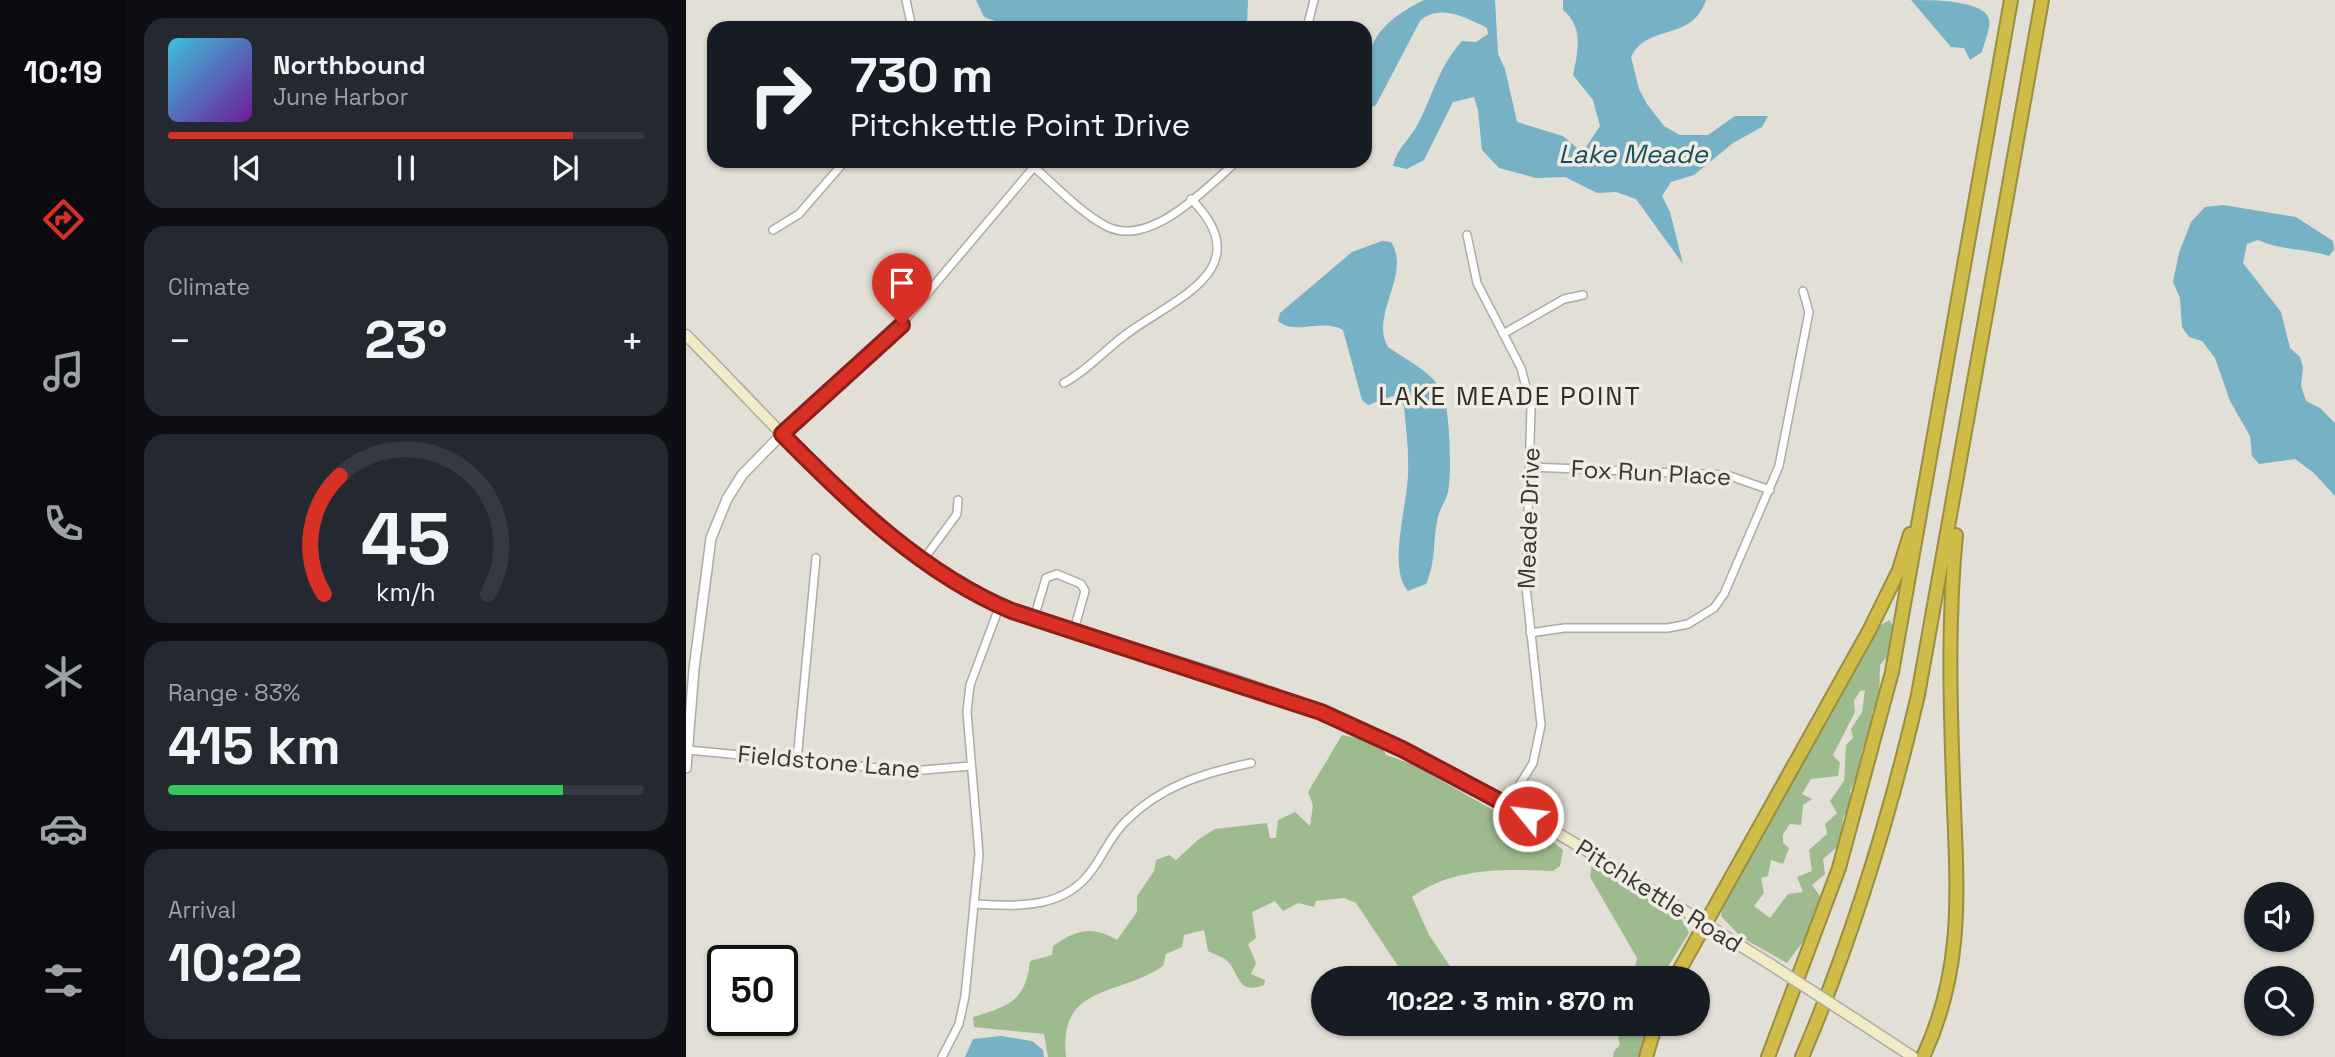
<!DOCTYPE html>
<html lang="en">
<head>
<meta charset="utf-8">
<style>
  body { margin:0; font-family:"Space Grotesk",sans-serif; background:#242831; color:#f1f3f6; height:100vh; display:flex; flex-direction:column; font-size:26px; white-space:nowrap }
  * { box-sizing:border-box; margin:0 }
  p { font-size:23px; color:#9ea1a6 }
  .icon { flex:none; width:38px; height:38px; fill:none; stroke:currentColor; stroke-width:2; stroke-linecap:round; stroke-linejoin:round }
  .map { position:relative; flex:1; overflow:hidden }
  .details { display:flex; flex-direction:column; gap:18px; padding:18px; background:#0d0f14; width:560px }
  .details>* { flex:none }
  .hud { position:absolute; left:21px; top:21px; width:665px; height:147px; border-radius:21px; box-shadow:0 2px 5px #0004; background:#171b24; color:#f1f3f6; overflow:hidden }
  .buttons { position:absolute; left:1558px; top:882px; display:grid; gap:14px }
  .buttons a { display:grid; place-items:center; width:70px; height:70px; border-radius:50%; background:#171b24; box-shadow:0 2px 5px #0004; font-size:35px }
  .speed { position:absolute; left:21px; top:945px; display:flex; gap:14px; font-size:35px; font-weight:700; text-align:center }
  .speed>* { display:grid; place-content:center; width:91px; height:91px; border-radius:50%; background:#171b24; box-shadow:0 2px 5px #0004; line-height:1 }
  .speed .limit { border:4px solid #111; border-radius:10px; background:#fff; color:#111 }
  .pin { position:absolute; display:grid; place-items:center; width:60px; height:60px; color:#fff; margin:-72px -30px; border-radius:50% 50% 50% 0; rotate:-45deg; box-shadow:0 0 7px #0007 }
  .pin .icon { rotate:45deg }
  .me { position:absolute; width:77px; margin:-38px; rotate:299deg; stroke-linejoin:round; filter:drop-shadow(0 0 5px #0008) }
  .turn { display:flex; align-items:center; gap:24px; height:147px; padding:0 28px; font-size:32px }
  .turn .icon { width:91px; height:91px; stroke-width:2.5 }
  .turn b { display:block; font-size:49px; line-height:60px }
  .big { font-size:52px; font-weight:600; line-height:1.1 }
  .details .tile { flex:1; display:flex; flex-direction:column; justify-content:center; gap:10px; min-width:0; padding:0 24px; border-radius:21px; background:#242831 }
  .details .dial { align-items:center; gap:0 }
  .dial svg { height:182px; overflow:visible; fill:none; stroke:#363941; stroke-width:7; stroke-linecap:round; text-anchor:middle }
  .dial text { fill:#f1f3f6; stroke:none }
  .song { display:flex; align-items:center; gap:21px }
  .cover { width:84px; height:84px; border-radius:10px; background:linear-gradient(135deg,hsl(190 70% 55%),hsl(280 70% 35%)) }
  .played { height:7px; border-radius:4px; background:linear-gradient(90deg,#d93025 85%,#363941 85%) }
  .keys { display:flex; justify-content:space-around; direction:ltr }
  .heat { display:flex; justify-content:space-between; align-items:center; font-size:38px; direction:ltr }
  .charge { height:10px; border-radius:5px; background:linear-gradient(90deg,#34c759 83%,#363941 0) }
  .trip { position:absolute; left:625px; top:966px; width:399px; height:70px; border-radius:35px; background:#171b24; box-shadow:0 2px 5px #0004; font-weight:600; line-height:70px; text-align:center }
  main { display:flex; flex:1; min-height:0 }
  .tab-bar { display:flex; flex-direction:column; width:126px; justify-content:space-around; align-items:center; background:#090b0e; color:#9ea1a6 }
  .tab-bar .icon { width:49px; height:49px }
  .tab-bar .selected { color:#d93025 }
  .tab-bar b { font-size:32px; color:#f1f3f6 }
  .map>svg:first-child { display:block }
  .forest { fill:#9ebb8f; fill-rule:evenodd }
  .water { fill:#76b1c6 }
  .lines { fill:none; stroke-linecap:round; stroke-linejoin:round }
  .minor-casing { stroke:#aeaba2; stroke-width:10 }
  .tertiary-casing { stroke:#aeaba2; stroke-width:12 }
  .secondary-casing { stroke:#aeaba2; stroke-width:13 }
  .motorway-casing { stroke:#9b8d41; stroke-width:16 }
  .minor { stroke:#fff; stroke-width:7 }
  .tertiary { stroke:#fff; stroke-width:9 }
  .secondary { stroke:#f1ebc8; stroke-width:10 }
  .motorway { stroke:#d0bc48; stroke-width:12 }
  .secondary-bridge-casing { stroke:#aeaba2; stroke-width:13; stroke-linecap:butt }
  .secondary-bridge { stroke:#f1ebc8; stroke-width:10 }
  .route-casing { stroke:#8d1f18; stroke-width:18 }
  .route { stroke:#d93025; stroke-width:12 }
  .labels { text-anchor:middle; stroke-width:7; stroke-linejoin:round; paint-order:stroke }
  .street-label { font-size:24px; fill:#383733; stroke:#efece3 }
  .water-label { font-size:26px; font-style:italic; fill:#1c4e5e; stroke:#efece3 }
  .neighbourhood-label { font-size:26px; letter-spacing:2px; fill:#322f28; stroke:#efece3 }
</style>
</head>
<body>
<main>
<nav class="tab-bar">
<b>10:19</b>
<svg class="icon selected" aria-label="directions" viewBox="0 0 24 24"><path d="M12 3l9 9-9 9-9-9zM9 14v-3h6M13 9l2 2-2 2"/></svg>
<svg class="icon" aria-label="music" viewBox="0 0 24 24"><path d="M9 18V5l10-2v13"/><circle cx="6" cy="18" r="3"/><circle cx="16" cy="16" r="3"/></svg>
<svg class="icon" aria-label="phone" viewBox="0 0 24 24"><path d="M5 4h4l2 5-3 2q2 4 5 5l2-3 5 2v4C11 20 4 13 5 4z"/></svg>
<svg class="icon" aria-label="climate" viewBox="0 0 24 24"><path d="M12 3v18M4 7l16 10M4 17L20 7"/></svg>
<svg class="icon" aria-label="car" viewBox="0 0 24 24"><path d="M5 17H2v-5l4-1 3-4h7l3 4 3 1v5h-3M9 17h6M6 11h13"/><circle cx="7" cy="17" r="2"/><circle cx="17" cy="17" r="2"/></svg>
<svg class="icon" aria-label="filters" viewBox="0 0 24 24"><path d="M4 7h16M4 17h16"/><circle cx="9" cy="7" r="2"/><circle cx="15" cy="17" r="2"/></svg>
</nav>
<section class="details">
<div class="tile">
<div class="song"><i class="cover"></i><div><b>Northbound</b><p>June Harbor</p></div></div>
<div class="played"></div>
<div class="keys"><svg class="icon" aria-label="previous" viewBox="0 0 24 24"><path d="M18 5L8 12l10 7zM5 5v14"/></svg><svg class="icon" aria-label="pause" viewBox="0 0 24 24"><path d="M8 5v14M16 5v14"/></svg><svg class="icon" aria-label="next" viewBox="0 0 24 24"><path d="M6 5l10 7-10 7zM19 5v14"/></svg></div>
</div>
<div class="tile"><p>Climate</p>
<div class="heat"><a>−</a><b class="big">23°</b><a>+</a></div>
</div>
<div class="tile dial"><svg viewBox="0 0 100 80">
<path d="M14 69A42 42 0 1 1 86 69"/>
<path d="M14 69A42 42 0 0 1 21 17" stroke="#d93025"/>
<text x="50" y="56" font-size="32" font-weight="700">45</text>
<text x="50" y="72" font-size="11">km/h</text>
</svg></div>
<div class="tile"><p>Range · 83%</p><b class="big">415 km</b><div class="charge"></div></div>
<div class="tile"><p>Arrival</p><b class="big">10:22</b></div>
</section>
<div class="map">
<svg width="1649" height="1057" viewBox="0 0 1649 1057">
  <rect width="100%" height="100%" fill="#e2dfd6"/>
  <g class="forest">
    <path d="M1204 620 1208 631 1204 653 1194 665 1193 701 1186 712 1188 724 1176 750 1172 773 1164 791 1166 805 1157 817 1155 844 1137 859 1139 874 1126 885 1134 896 1127 928 1101 963 1055 937 1035 916 1038 902 1189 628ZM1179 690 1176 712 1165 729 1167 738 1160 745 1158 781 1144 801 1151 813 1139 824 1141 834 1123 850 1126 871 1111 877 1117 892 1102 894 1084 918 1068 906 1078 893 1075 878 1082 876 1085 860 1097 864 1103 848 1097 843V834L1104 824 1115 825 1117 805 1126 799 1116 794 1125 779 1152 776 1154 763 1147 755 1169 712 1168 701 1174 691Z"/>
    <path d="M656 735 694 743 700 755 726 764 814 814 850 828 877 850 874 866 867 871C818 869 767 867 726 897L743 935 772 978H720L670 903 658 898 630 901 628 907 612 903 597 911 589 901 566 912 570 938 562 944 570 963 565 974 579 980 578 985C550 996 554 971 539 959 534 956 527 954 522 951L518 930 498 935 496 947 480 954 477 966C433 997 372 983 380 1057H362L358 1034 288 1027 287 1017C323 1006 340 1001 344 961L366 955 367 946C390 930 406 925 431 940L451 912V896L468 871 470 860 483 855 490 860 513 839 529 829 581 823 584 838H590L592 820 609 812 624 826 627 805 622 792Z"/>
    <path d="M913 863C945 881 989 897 1003 933L975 978H947L951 958 904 877 906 864Z"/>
    <polygon points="934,1024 961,1024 954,1057 927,1057 928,1051 934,1045 932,1035"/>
  </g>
  <g class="water">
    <polygon points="290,0 562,0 561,28 328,28 298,17"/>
    <path d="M738 0H809L812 54 819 69 831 122 877 136 891 148 900 147 914 126 907 100 887 75C892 51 898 27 877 10V0H1020C1005 43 963 22 945 57L953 89 961 104 978 126 994 135H1022L1049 116H1082L1076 127 1047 143 1008 175 985 182 976 196 984 212 997 264 950 199 930 192 911 193 879 177 850 178 813 168 796 150 792 110 788 97 767 102 738 160 721 169 707 166C711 148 724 139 732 124 747 95 753 66 776 41L790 42 802 34 801 28C781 18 754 3 734 21L690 105 679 110C675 52 685 26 738 0Z"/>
    <path d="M1225 0C1247 0 1298 0 1303 19 1305 28 1298 43 1296 52L1284 60 1278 48 1265 47Z"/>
    <path d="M1537 205 1610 217 1647 241 1648 250 1643 256C1618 248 1596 251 1572 240L1561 244 1557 263 1595 312 1604 348 1614 357 1617 368 1615 386 1620 401 1634 408 1649 423V496L1628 473 1609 459 1573 464 1566 456 1564 436 1544 401 1529 358 1516 341 1503 337 1496 327 1494 298 1487 282 1493 253 1505 222 1519 207Z"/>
    <path d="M696 241 705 242C726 274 683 315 702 347 720 360 745 371 756 391 764 406 766 475 762 492 760 501 754 508 752 517 746 543 751 559 740 584L722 591C701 568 722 503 722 473 723 451 720 429 718 407L714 399 706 396 682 405 676 400 657 330C637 318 609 336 592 321L594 313 666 252Z"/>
    <polygon points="315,1036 346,1041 357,1050 358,1057 279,1057 287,1039"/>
  </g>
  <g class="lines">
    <defs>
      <g id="minor">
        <polyline points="220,0 226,28"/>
        <polyline points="621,28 628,0"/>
        <path d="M341 161C366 182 392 211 420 226 463 249 521 188 551 161"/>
        <polyline points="87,230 113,214 159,161"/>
        <polyline points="781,235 791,283 835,368 845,406 840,587 855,725 847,763 821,805"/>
        <polyline points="817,334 878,299 897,295"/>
        <path d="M378 383C404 369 421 347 446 330 493 297 573 267 505 199"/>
        <polyline points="96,434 134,397 200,342 348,167"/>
        <polyline points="844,467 1041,475 1084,490"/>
        <polyline points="238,559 271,514 272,500"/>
        <polyline points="348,618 360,578 371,574 395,584 399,591 388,630"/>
        <polyline points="844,633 878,628 982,628 1002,624 1028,608 1038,594 1093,466 1123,312 1117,291"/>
        <polyline points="2,750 225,771 285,766"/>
        <polyline points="111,760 130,558"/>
        <path d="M288 904C331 906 378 910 406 870 418 854 425 835 440 821 475 786 517 773 565 763"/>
        <polyline points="256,1057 273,1024 279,996 293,854 281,712 284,685 314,605"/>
      </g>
      <polyline id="tertiary" points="0,768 8,669 25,538 41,499 56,475 96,434"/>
      <g id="secondary">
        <path d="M0 335C96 431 199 557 326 611 433 646 544 673 647 717 801 782 942 877 1084 964"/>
        <polyline points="1169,1019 1227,1057"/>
      </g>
      <g id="motorway">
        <polyline points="989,978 1183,631 1213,570 1224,534"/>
        <polyline points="960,1057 970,1024"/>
        <polyline points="1082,1057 1153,868 1206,672 1325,0"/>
        <path d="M1116 1057C1166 940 1203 819 1232 695L1356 0"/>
        <path d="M1237 1057C1281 963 1270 880 1267 780 1264 698 1262 617 1270 535"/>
      </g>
    </defs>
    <use href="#minor" class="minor-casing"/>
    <use href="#tertiary" class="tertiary-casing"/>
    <use href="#secondary" class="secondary-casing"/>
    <use href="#motorway" class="motorway-casing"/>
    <use href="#minor" class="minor"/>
    <use href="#tertiary" class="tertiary"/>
    <use href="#secondary" class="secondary"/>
    <use href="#motorway" class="motorway"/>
    <defs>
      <polyline id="secondary-bridge" points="1084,964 1169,1019"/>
    </defs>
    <use href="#secondary-bridge" class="secondary-bridge-casing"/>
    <use href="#secondary-bridge" class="secondary-bridge"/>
  </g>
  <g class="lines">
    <defs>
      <path id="route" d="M216 325 96 434C163 502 237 574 326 611L635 712 716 749 842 816"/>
    </defs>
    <use href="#route" class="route-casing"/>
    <use href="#route" class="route"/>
  </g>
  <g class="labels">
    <g class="street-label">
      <text transform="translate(965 473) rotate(3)" y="8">Fox Run Place</text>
      <text transform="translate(843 518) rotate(-88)" y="8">Meade Drive</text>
      <text transform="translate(143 762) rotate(5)" y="8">Fieldstone Lane</text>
      <text transform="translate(973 896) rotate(32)" y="8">Pitchkettle Road</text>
    </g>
    <g class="water-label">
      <text x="947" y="163">Lake Meade</text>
    </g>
    <g class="neighbourhood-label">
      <text x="824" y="405">LAKE MEADE POINT</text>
    </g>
  </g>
</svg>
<div class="buttons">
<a><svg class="icon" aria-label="sound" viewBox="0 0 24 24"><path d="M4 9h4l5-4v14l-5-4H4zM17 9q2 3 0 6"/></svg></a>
<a><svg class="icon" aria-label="search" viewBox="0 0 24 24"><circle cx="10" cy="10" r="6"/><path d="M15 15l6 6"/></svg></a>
</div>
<div class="speed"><div class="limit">50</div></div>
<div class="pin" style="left:216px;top:325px;background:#d93025"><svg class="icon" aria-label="arrive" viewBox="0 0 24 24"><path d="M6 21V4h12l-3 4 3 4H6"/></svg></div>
<svg class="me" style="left:842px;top:816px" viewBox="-20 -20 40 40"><circle r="17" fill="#d93025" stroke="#fff" stroke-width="3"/><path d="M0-11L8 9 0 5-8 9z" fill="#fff"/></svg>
<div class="trip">10:22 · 3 min · 870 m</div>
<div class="hud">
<div class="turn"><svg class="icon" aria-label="right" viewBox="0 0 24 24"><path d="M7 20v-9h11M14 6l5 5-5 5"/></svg><div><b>730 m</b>Pitchkettle Point Drive</div></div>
</div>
</div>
</main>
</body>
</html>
